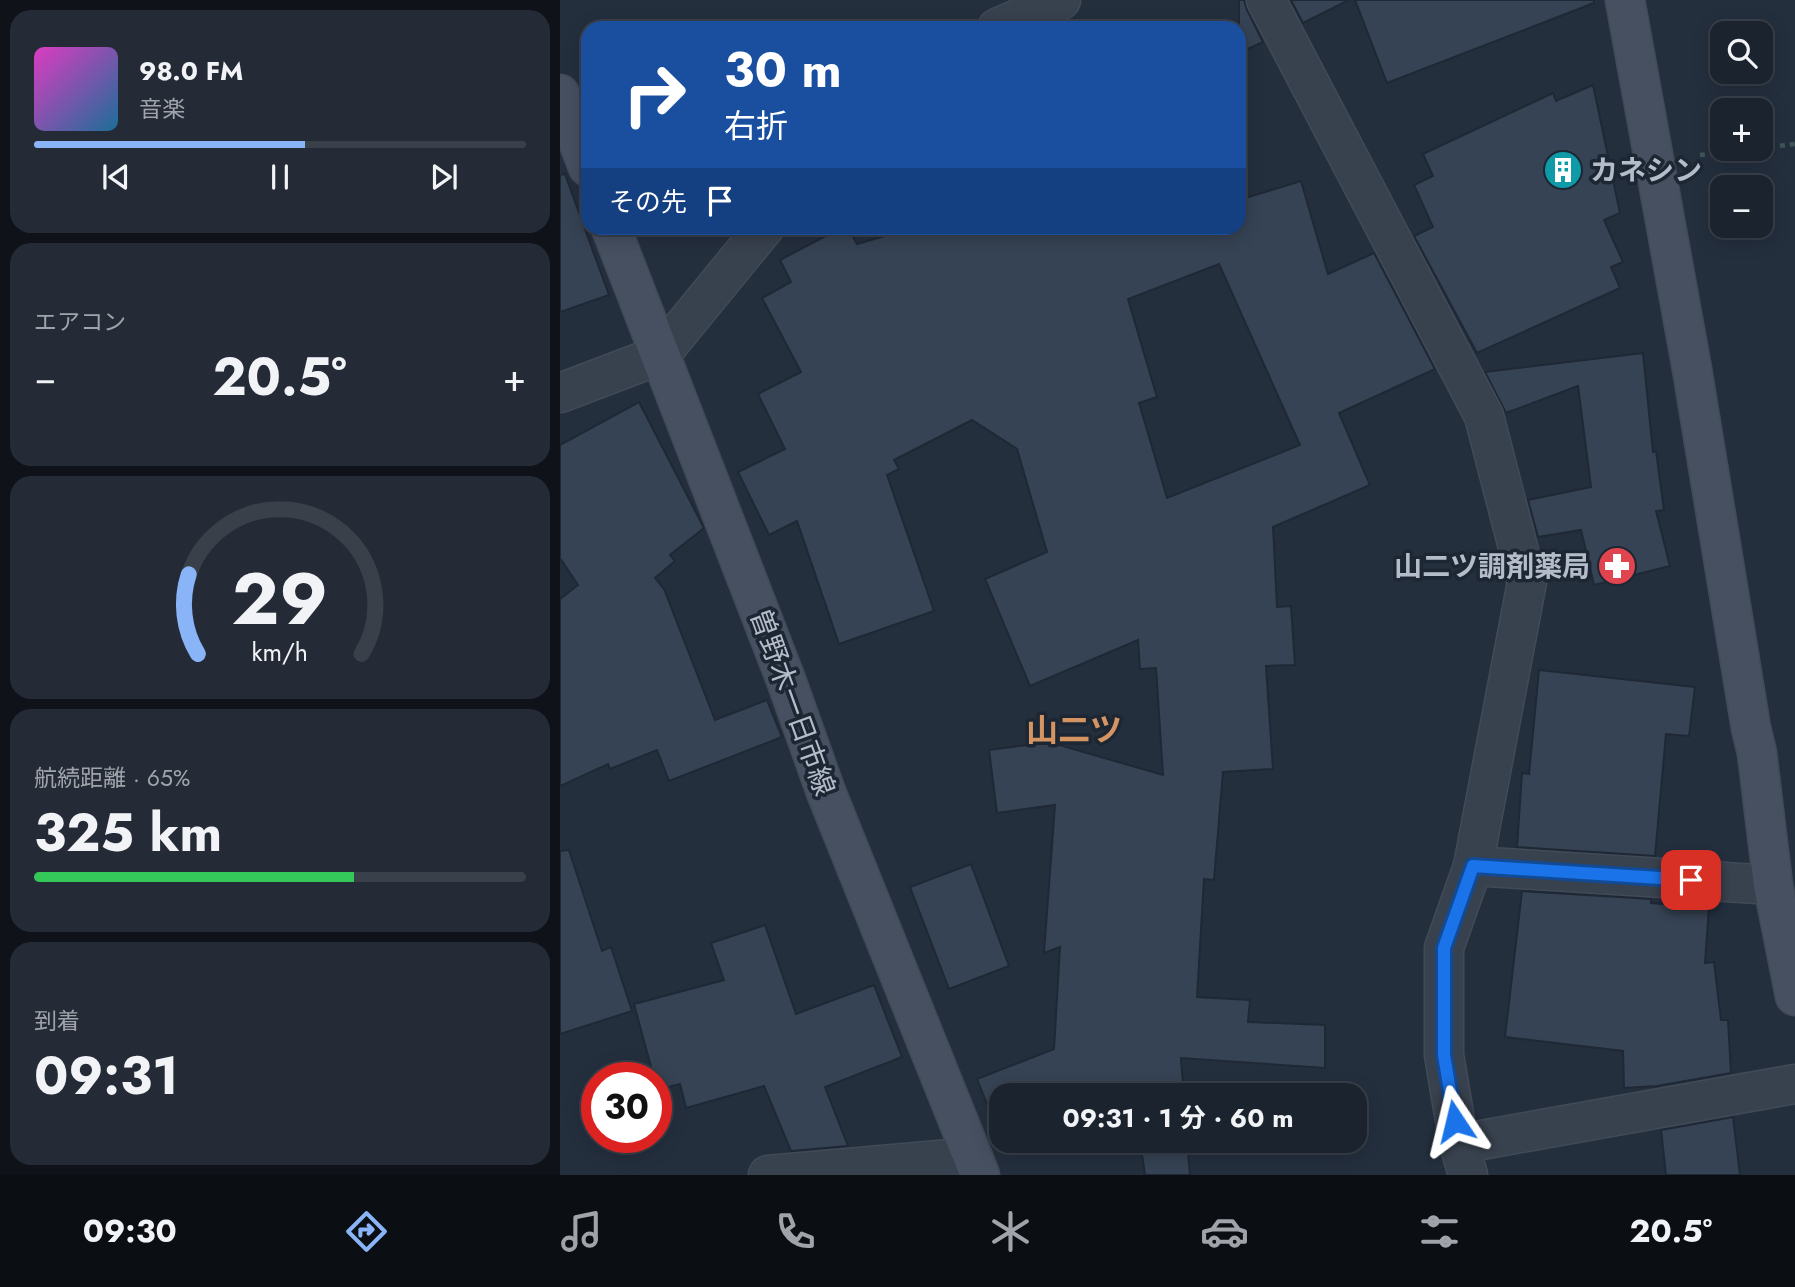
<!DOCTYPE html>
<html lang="ja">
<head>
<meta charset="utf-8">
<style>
  body { margin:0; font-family:Jost,"Noto Sans JP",sans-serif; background:#242b36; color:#f1f3f6; height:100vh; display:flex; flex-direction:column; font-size:26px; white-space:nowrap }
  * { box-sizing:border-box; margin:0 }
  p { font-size:23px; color:#a0a4aa }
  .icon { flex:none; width:38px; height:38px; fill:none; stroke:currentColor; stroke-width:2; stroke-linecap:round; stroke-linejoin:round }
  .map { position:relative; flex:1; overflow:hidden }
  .details { display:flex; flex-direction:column; gap:10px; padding:10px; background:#0f1319; width:560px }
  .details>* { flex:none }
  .hud { position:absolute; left:21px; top:21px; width:665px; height:214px; border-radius:21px; box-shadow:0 4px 18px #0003,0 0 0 2px #39404a; background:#1a4fa0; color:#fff; overflow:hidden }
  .tools { position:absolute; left:1150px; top:21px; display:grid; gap:14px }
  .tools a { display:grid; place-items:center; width:63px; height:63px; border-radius:14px; background:#1b232e; box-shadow:0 4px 18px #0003,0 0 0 2px #39404a; font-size:35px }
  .speed { position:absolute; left:21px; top:1062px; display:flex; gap:14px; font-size:35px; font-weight:700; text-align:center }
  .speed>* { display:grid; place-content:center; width:91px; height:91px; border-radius:50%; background:#1b232e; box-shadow:0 4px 18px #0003,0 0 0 2px #39404a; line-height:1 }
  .speed .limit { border:10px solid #d22; background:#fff; color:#111 }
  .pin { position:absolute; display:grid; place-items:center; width:60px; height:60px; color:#fff; margin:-30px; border-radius:14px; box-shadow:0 4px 10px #0006 }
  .me { position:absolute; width:77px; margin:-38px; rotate:350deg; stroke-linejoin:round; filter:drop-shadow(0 0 5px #0008) }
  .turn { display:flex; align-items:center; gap:24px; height:147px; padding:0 28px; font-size:32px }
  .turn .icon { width:91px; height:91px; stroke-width:2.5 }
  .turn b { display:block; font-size:49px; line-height:60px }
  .then { display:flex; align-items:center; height:66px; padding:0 28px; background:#0003; gap:14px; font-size:26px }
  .big { font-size:52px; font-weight:700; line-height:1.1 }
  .details .widget { flex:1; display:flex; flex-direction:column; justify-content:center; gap:10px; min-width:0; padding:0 24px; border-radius:21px; background:#242b36 }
  .details .dial { align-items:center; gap:0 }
  .dial svg { height:182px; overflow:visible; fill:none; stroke:#39404a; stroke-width:7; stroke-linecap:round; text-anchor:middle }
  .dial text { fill:#f1f3f6; stroke:none }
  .song { display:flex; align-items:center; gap:21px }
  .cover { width:84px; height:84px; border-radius:10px; background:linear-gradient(135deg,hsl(310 70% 55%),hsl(200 70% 35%)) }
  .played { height:7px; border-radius:4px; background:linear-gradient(90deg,#8ab4f8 55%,#39404a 55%) }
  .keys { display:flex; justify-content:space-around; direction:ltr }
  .heat { display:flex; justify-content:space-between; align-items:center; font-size:38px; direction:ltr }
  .charge { height:10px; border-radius:5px; background:linear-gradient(90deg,#34c759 65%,#39404a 0) }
  .trip { position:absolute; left:429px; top:1083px; width:378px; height:70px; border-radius:21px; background:#1b232e; box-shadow:0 4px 18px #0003,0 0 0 2px #39404a; font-weight:700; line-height:70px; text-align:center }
  .menu { display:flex; height:112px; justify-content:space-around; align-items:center; background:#0b0e12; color:#a0a4aa }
  .menu .icon { width:49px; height:49px }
  .menu .active { color:#8ab4f8 }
  .menu b { font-size:32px; color:#f1f3f6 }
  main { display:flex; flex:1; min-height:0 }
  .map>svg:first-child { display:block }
  .building { fill:#364354; stroke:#1f2835; stroke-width:2; fill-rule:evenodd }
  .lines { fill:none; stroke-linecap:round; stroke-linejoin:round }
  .street-casing { stroke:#414a57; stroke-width:41 }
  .secondary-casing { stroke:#414a57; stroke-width:41 }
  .path { stroke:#3f5557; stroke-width:4.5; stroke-dasharray:5 5; stroke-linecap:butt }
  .street { stroke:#38414e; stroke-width:38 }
  .secondary { stroke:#465061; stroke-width:38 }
  .route-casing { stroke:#114b97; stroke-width:18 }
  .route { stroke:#1a73e8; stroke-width:12 }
  .labels { text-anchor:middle; stroke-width:7; stroke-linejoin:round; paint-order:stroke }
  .poi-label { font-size:28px; font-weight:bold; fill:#b4bcc9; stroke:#1d2633; text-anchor:start }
  .street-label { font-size:28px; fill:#b4bcc9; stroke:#1d2633 }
  .quarter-label { font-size:32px; font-weight:bold; fill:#d59563; stroke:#1d2633 }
</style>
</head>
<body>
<main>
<section class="details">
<div class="widget">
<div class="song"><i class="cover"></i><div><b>98.0 FM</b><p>音楽</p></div></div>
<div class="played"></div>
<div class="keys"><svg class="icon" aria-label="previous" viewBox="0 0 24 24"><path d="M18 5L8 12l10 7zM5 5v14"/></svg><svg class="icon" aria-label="pause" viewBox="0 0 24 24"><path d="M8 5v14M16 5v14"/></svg><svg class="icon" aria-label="next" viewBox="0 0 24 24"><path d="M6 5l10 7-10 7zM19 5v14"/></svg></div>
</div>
<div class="widget"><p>エアコン</p>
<div class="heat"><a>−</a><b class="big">20.5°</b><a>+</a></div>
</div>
<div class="widget dial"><svg viewBox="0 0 100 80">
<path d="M14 69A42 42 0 1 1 86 69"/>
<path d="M14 69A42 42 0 0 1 10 34" stroke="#8ab4f8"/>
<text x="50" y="56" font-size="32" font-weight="700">29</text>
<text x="50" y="72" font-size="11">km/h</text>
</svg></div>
<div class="widget"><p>航続距離 · 65%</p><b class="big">325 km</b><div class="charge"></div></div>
<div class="widget"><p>到着</p><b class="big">09:31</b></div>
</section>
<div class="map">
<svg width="1235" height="1175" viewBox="0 0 1235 1175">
  <rect width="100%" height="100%" fill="#242f3e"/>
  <g class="building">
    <polygon points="679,0 684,0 687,10 703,42 679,53"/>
    <polygon points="731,0 789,0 743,23"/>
    <polygon points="795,0 1034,0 1034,3 827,83"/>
    <polygon points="1033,85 1060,213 1044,220 1063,262 1051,267 1060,288 917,353 854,236 873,227 854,185 873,176 863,154 993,93 996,101"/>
    <polygon points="5,174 49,295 0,312 0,175"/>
    <path d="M741 181 768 274 814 253 875 369 779 413 810 485 713 527 717 607 731 606 735 665 706 666 713 769 663 772 654 880 644 879 637 997 690 1000 688 1022 765 1025V1068L621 1058 624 1096H441V1139L417 1079 494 1049 500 947 484 953 495 805 437 813 429 750 489 742 603 775 596 668 580 669 578 640 470 686 425 579 487 552 457 449 412 420 334 460 339 469 327 475 374 611 279 644 237 521 209 535 178 472 225 449 198 394 241 372 202 298 231 282 220 260 281 228H288L297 244 352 228H679V200ZM659 264 740 445 607 498 579 403 597 397 568 299Z"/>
    <polygon points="1083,353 1093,452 1096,451 1104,510 1096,511 1110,566 1034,585 1021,530 978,537 968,500 1031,487 1018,386 946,413 925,372"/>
    <polygon points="79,402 144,528 110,555 115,561 95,578 104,589 155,720 207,700 222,737 109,781 97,750 50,769 48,764 0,786 0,599 18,585 0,558 0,445"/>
    <polygon points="979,670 1135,687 1129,736 1106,734 1095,856 957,847 962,773 969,774"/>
    <polygon points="9,850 42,951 51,947 72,1011 0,1034 0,851"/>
    <polygon points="411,864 449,966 389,989 350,887"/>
    <polygon points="962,891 1091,899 1091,903 1149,907 1145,963 1154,962 1161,1020 1168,1020 1171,1073 1097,1086 1064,1088 1063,1051 945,1037"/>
    <polygon points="205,925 236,1014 314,985 342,1057 265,1087 288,1146 231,1151 204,1086 126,1108 120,1084 97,1090 96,1078 94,1078 74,1004 164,980 151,943"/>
    <polygon points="1173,1117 1180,1175 1106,1175 1101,1130"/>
    <polygon points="580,1141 627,1141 630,1175 585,1175"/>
  </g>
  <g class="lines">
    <defs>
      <g id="street">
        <polyline points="706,0 924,416 967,582 913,866 884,948 884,1055 899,1144 908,1175"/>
        <polyline points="437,28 501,0"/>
        <polyline points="0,393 100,355 204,228"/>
        <polyline points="913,866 1213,885"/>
        <polyline points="899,1144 1235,1084"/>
        <polyline points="208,1175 413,1157"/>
      </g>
      <g id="secondary">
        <polyline points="1065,0 1132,369 1191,728 1197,753 1213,885 1235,996"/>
        <polyline points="0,94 28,167"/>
        <polyline points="51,228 226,680 266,792 420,1175"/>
      </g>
    </defs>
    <use href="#street" class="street-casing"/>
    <use href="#secondary" class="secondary-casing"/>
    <g class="path">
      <polyline points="1200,148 1235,144"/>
      <polyline points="1140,155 1191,149"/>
    </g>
    <use href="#street" class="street"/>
    <use href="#secondary" class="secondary"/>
  </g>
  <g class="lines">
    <defs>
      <polyline id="route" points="895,1121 884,1055 884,948 913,866 1131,880"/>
    </defs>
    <use href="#route" class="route-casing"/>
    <use href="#route" class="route"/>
  </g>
  <defs>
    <symbol id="building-disc" viewBox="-11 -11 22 22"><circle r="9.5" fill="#0f9aa8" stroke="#1d2633"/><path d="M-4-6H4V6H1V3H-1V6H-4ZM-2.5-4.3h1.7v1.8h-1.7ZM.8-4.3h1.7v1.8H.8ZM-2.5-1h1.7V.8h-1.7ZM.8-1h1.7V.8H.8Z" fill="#fff"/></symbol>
    <symbol id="pharmacy-disc" viewBox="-11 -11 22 22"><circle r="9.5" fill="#e0444e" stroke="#1d2633"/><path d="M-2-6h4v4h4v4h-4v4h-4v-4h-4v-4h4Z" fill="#fff"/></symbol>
  </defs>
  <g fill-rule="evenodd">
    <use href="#building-disc" x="981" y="148" width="44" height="44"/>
    <use href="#pharmacy-disc" x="1035" y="544" width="44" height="44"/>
  </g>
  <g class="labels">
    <g class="poi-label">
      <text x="1030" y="180">カネシン</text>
      <text x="1030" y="576" text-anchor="end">山二ツ調剤薬局</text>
    </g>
    <g class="street-label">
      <text transform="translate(233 702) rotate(70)" y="10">曽野木一日市線</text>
    </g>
    <g class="quarter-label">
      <text x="514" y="741">山二ツ</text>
    </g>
  </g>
</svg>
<div class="tools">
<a><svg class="icon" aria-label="search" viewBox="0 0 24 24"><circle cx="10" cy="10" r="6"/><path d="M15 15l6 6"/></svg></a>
<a>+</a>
<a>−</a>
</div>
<div class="speed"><div class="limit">30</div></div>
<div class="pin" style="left:1131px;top:880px;background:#d93025"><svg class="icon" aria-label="arrive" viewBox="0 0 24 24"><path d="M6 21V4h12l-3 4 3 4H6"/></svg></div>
<svg class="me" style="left:895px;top:1121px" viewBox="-20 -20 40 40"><path d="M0-17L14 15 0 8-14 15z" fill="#1a73e8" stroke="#fff" stroke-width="4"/></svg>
<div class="trip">09:31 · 1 分 · 60 m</div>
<div class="hud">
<div class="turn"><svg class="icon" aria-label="right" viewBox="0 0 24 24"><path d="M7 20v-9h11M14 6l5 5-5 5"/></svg><div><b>30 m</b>右折</div></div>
<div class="then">その先<svg class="icon" aria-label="arrive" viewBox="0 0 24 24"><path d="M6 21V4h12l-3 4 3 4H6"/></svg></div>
</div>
</div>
</main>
<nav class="menu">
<b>09:30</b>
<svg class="icon active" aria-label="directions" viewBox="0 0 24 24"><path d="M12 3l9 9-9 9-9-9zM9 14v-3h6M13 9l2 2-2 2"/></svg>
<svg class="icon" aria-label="music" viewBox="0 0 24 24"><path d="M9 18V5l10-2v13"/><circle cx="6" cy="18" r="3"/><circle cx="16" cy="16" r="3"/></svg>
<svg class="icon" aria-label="phone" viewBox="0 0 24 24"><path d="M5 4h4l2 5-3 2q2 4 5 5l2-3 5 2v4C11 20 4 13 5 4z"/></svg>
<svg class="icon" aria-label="climate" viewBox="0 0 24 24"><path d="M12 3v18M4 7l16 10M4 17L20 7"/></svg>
<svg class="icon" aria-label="car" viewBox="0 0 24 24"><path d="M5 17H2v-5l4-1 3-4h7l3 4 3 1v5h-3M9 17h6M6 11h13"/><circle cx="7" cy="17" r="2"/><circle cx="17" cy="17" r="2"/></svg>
<svg class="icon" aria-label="filters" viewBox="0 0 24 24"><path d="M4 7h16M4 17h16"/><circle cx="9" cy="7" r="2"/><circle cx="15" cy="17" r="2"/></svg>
<b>20.5°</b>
</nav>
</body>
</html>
